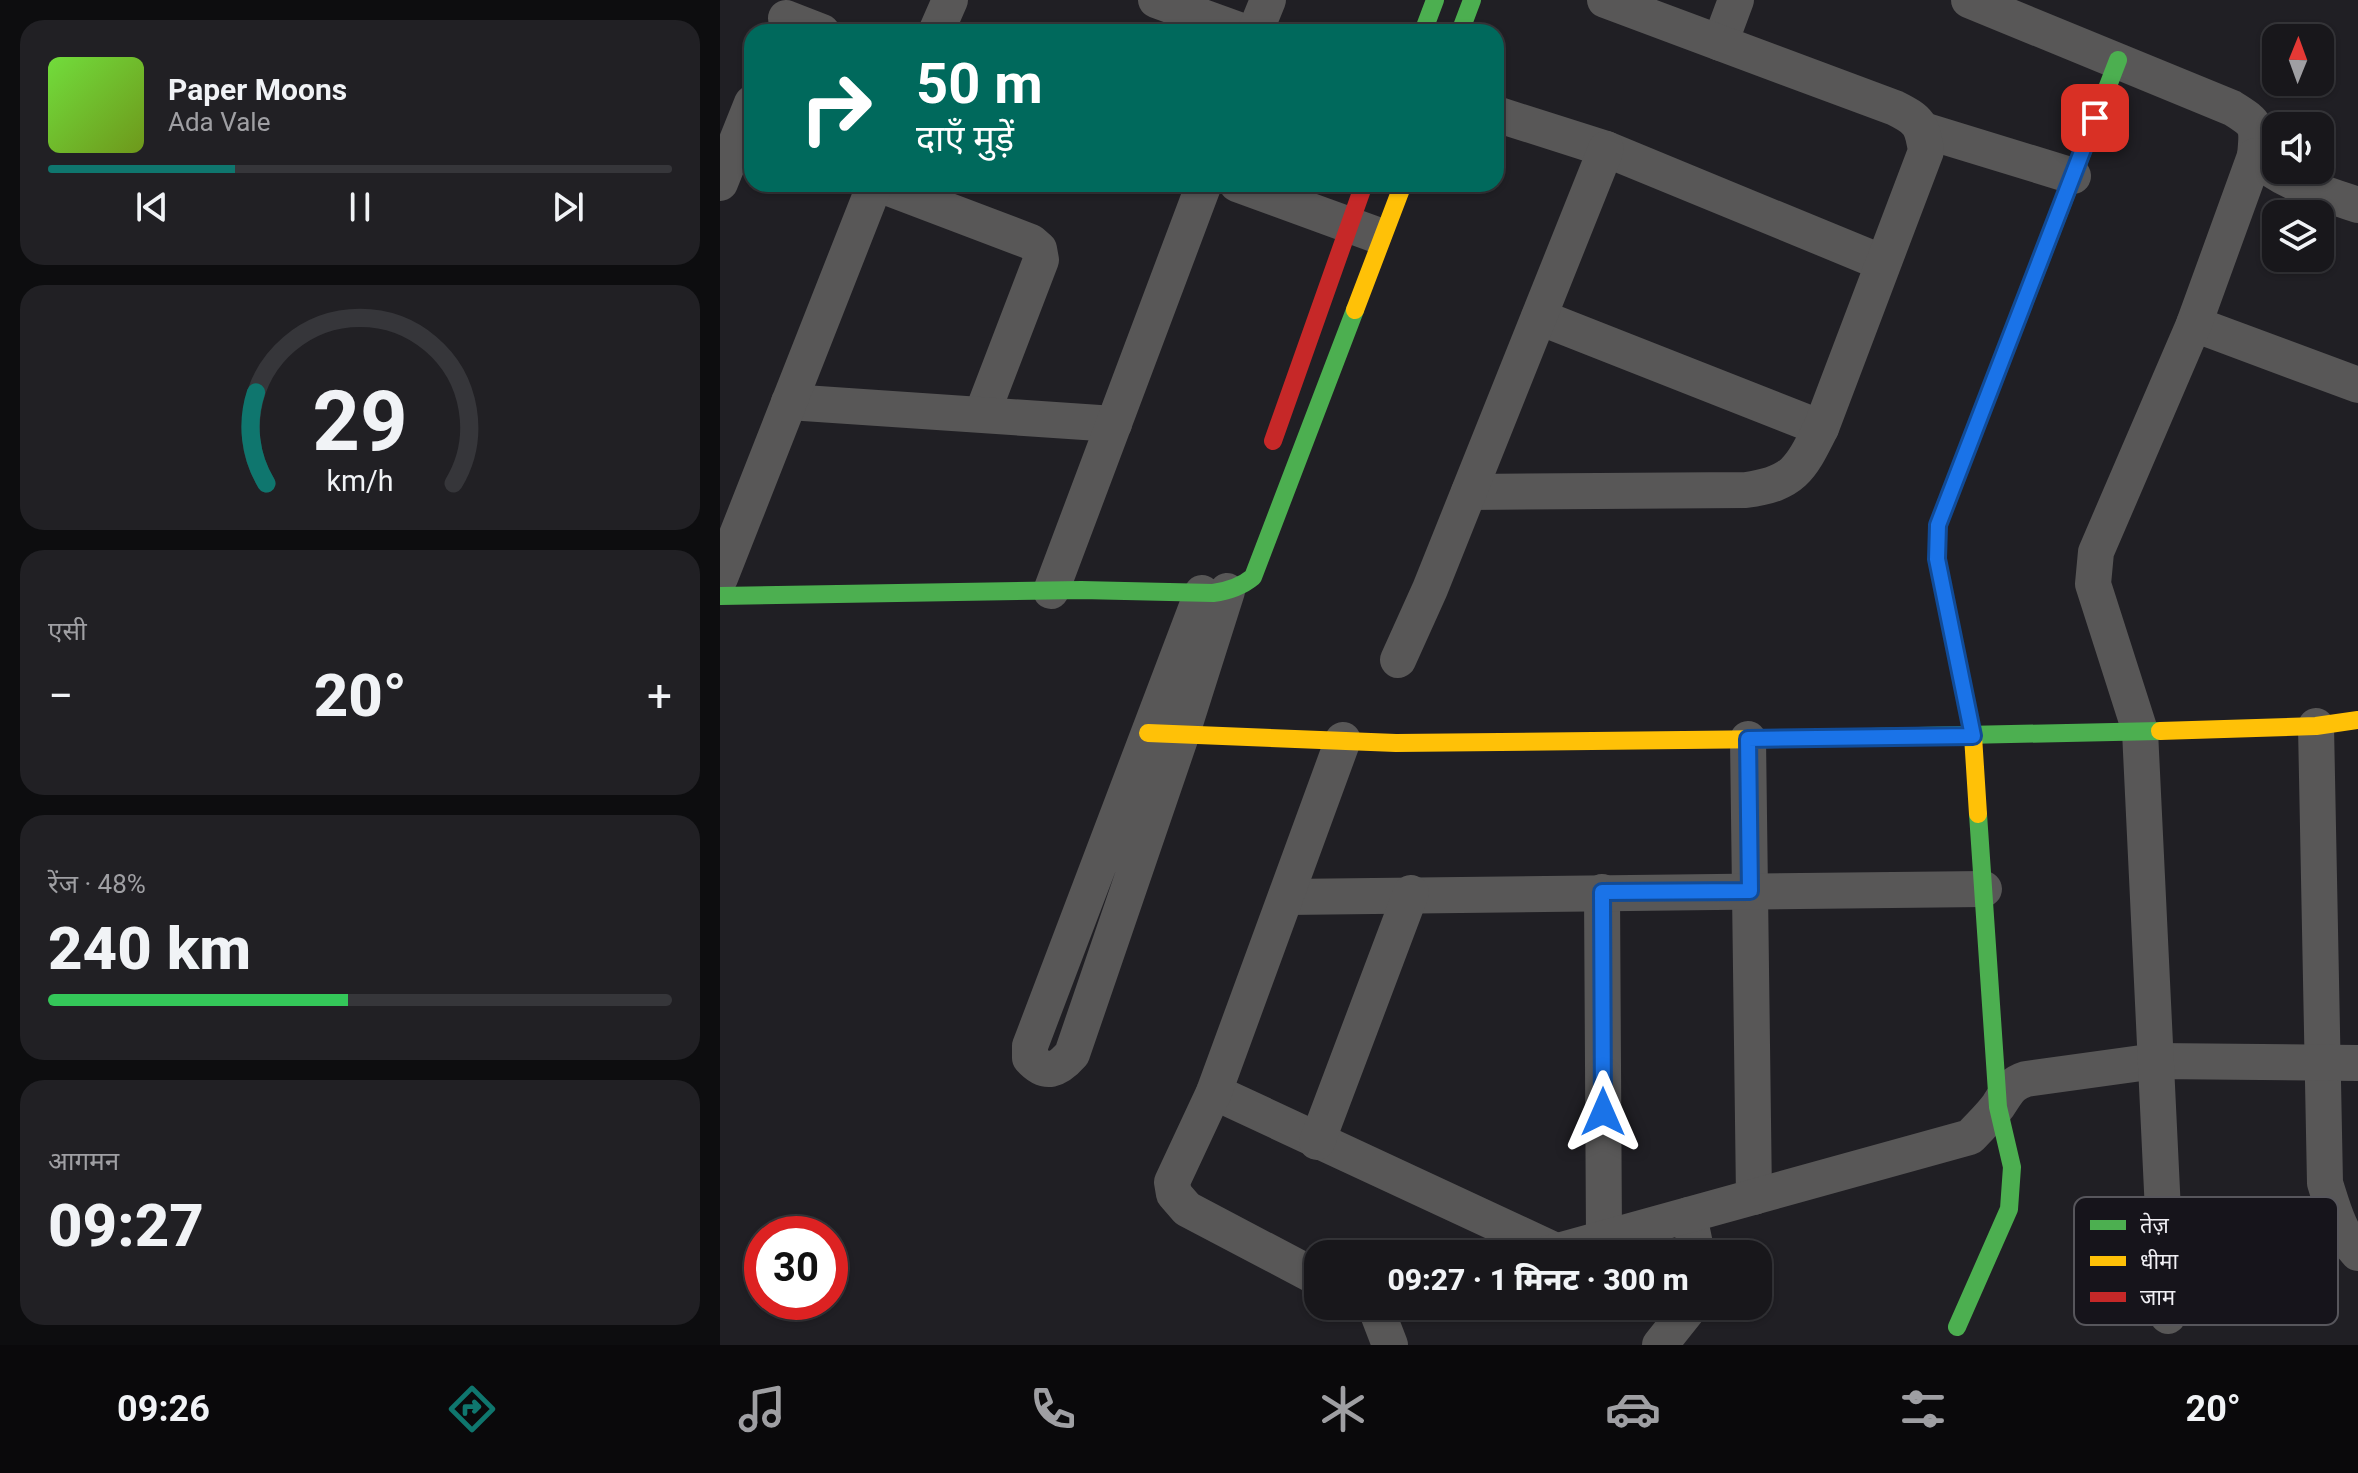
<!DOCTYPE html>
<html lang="hi">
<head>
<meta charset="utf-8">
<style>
  body { margin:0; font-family:Roboto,"Noto Sans Devanagari",sans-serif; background:#212024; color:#f1f3f6; height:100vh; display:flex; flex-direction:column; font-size:30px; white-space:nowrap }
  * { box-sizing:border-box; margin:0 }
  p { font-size:26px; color:#9f9fa3 }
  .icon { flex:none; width:44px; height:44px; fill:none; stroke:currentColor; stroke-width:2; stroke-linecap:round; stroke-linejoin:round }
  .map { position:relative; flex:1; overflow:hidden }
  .side { display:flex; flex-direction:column; gap:20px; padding:20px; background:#0d0d0f; width:720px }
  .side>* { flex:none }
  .hud { position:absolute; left:24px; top:24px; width:760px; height:168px; border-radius:24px; box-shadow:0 2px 6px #0004,0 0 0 2px #36363a; background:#00695c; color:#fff; overflow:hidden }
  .needle { width:52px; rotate:1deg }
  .controls { position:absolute; left:1542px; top:24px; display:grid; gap:16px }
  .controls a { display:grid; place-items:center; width:72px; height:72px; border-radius:16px; background:#18171b; box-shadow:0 2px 6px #0004,0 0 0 2px #36363a; font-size:40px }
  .speed { position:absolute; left:24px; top:1216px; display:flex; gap:16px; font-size:40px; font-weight:700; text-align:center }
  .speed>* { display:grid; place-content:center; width:104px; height:104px; border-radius:50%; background:#18171b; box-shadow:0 2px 6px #0004,0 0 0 2px #36363a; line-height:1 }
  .speed .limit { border:12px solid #d22; background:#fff; color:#111 }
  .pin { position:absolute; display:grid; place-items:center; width:68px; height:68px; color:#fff; margin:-34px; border-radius:16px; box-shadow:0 4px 12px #0006 }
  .me { position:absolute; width:88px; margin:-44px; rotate:0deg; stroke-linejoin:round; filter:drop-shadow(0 0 6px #0008) }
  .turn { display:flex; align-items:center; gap:28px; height:168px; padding:0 40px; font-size:36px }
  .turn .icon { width:104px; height:104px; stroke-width:2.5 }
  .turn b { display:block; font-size:56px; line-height:68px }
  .big { font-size:60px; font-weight:800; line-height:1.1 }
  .side .card { flex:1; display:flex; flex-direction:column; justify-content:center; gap:12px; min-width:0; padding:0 28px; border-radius:24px; background:#212024 }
  .side .dial { align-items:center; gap:0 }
  .dial svg { height:208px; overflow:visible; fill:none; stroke:#36363a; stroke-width:7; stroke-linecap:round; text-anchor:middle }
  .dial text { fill:#f1f3f6; stroke:none }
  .song { display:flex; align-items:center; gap:24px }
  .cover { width:96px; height:96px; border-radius:12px; background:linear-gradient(135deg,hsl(100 70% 55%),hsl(80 70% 35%)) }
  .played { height:8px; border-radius:4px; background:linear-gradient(90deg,#0f766e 30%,#36363a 30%) }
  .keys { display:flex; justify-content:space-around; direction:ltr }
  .heat { display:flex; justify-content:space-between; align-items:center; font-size:44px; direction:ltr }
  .charge { height:12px; border-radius:6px; background:linear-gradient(90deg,#34c759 48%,#36363a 0) }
  .trip { position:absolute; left:584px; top:1240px; width:468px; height:80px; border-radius:24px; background:#18171b; box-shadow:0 2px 6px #0004,0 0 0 2px #36363a; font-weight:800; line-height:80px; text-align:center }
  .dock { display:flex; height:128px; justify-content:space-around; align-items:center; background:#0a090b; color:#9f9fa3 }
  .dock .icon { width:56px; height:56px }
  .dock .on { color:#0f766e }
  .dock b { font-size:36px; color:#f1f3f6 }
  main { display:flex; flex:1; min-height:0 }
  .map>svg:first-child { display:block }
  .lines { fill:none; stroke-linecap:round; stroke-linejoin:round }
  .street { stroke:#585757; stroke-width:36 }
  .fast { stroke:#4caf50; stroke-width:18 }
  .slow { stroke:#ffc107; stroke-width:18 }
  .jam { stroke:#c62828; stroke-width:18 }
  .route-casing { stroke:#114b97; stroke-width:20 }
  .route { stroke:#1a73e8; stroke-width:14 }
  .key { fill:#16141b; stroke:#57565c; stroke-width:2 }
  .key-label { font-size:22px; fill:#f0eff4 }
</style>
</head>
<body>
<main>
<section class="side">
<div class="card">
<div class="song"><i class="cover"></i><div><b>Paper Moons</b><p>Ada Vale</p></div></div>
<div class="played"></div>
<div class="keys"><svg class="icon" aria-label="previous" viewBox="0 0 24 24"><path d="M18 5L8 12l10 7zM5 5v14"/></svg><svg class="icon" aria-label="pause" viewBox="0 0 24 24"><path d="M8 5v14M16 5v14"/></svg><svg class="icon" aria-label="next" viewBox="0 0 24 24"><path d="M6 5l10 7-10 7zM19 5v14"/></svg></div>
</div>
<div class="card dial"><svg viewBox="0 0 100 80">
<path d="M14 69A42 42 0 1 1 86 69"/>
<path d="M14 69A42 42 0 0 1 10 34" stroke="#0f766e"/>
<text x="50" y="56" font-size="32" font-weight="700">29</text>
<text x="50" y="72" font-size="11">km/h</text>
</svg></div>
<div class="card"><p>एसी</p>
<div class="heat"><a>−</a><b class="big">20°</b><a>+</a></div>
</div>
<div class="card"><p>रेंज · 48%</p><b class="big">240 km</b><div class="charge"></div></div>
<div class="card"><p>आगमन</p><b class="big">09:27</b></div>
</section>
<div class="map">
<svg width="1638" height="1345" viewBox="0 0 1638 1345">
  <rect width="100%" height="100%" fill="#201f24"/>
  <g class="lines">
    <g class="street">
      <polyline points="436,0 524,32"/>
      <path d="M1249 0 1512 108C1538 124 1538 126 1535 156 1563 184 1601 192 1638 205"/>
      <polyline points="66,18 102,32"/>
      <polyline points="216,32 230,0"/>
      <polyline points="535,32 548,0"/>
      <polyline points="1000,43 1016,0"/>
      <polyline points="776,114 886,149 1163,263"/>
      <polyline points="1203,130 1353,176"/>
      <polyline points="0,183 32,103"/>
      <polyline points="158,184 311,242 319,249 321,260 262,414"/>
      <polyline points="517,184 654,234"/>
      <polyline points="819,317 1101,428"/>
      <polyline points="1474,324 1638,385"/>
      <polyline points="69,402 394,424"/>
      <path d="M749 492 1026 490C1074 484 1081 468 1101 428L1206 151C1202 124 1199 120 1175 108L885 0"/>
      <polyline points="0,578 155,184"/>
      <polyline points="331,591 484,184"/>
      <path d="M482 593 310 1046V1058C326 1076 338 1070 352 1054L461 736 507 591"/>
      <polyline points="678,660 710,589 886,149"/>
      <path d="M1596 726 1605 1183C1613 1208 1619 1233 1638 1253"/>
      <polyline points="1028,739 1034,1197"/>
      <polyline points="882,892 884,1238"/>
      <polyline points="566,897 1264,889"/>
      <polyline points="494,1092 836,1251"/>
      <polyline points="597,1142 691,893"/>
      <polyline points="969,1215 977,1254"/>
      <path d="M827 1254 1250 1137C1259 1127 1270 1117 1278 1106 1287 1093 1290 1084 1306 1079L1436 1061 1638 1063"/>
      <polyline points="598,1278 467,1209 454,1194 452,1182 494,1092 623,740"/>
      <polyline points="655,1306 670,1345"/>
      <polyline points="1448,1316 1420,731 1373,584 1376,552 1474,324 1535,156"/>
      <polyline points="940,1345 971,1306"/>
    </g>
    <g class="fast">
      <polyline points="703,32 715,0"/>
      <polyline points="740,32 752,0"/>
      <polyline points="1232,489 1398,60"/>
      <path d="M0 596 361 590 493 593C508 591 521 587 533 577L635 310"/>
      <polyline points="1055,739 1440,731"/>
      <polyline points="1237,1327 1289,1209 1292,1167 1278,1107 1258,814"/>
    </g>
    <g class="slow">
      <polyline points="635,310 683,184"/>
      <polyline points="1232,489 1218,525 1217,559 1253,736 1258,814"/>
      <polyline points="1440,731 1596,726 1638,720"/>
      <polyline points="428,733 676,743 1055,739"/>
    </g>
    <polyline class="jam" points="553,441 644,184"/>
  </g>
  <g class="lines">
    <defs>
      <polyline id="route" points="883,1112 882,892 1030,891 1028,739 1253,736 1217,559 1218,525 1375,118"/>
    </defs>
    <use href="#route" class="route-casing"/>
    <use href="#route" class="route"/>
  </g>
  <rect x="1354" y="1197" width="264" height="128" rx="12" class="key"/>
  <rect x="1370" y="1220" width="36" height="10" fill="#4caf50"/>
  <rect x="1370" y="1256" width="36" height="10" fill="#ffc107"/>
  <rect x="1370" y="1292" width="36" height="10" fill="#c62828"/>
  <g class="key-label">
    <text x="1420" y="1233">तेज़</text>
    <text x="1420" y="1269">धीमा</text>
    <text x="1420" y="1305">जाम</text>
  </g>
</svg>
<div class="controls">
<a><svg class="needle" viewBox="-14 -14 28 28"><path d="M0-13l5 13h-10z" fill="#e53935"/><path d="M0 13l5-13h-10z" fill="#9f9fa3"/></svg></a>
<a><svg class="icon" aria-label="sound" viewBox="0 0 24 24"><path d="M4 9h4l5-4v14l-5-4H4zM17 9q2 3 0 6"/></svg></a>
<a><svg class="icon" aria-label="layers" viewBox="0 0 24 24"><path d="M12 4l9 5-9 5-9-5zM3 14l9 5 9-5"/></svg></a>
</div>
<div class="speed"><div class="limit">30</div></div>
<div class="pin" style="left:1375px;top:118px;background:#d93025"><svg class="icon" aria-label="arrive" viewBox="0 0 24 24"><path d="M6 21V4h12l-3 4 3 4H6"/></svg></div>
<svg class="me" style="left:883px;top:1112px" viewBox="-20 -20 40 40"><path d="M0-17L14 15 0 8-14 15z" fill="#1a73e8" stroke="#fff" stroke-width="4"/></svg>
<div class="trip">09:27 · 1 मिनट · 300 m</div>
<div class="hud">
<div class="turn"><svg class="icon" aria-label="right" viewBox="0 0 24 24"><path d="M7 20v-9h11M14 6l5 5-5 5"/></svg><div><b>50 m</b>दाएँ मुड़ें</div></div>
</div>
</div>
</main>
<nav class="dock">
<b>09:26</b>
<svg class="icon on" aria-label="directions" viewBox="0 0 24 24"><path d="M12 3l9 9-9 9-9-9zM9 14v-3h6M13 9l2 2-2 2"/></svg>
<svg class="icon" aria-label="music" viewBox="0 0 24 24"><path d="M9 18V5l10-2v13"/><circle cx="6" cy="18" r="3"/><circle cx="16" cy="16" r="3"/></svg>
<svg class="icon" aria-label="phone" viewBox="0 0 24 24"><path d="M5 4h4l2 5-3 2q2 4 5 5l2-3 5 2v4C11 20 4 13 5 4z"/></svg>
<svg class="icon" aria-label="climate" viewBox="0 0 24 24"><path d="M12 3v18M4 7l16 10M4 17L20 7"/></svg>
<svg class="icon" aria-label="car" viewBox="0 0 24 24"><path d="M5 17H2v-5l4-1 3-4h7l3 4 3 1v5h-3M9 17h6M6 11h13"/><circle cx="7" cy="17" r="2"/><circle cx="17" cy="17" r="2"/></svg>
<svg class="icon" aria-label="filters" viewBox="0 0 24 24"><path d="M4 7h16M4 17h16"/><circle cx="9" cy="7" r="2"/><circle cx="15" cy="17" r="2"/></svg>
<b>20°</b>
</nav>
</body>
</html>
